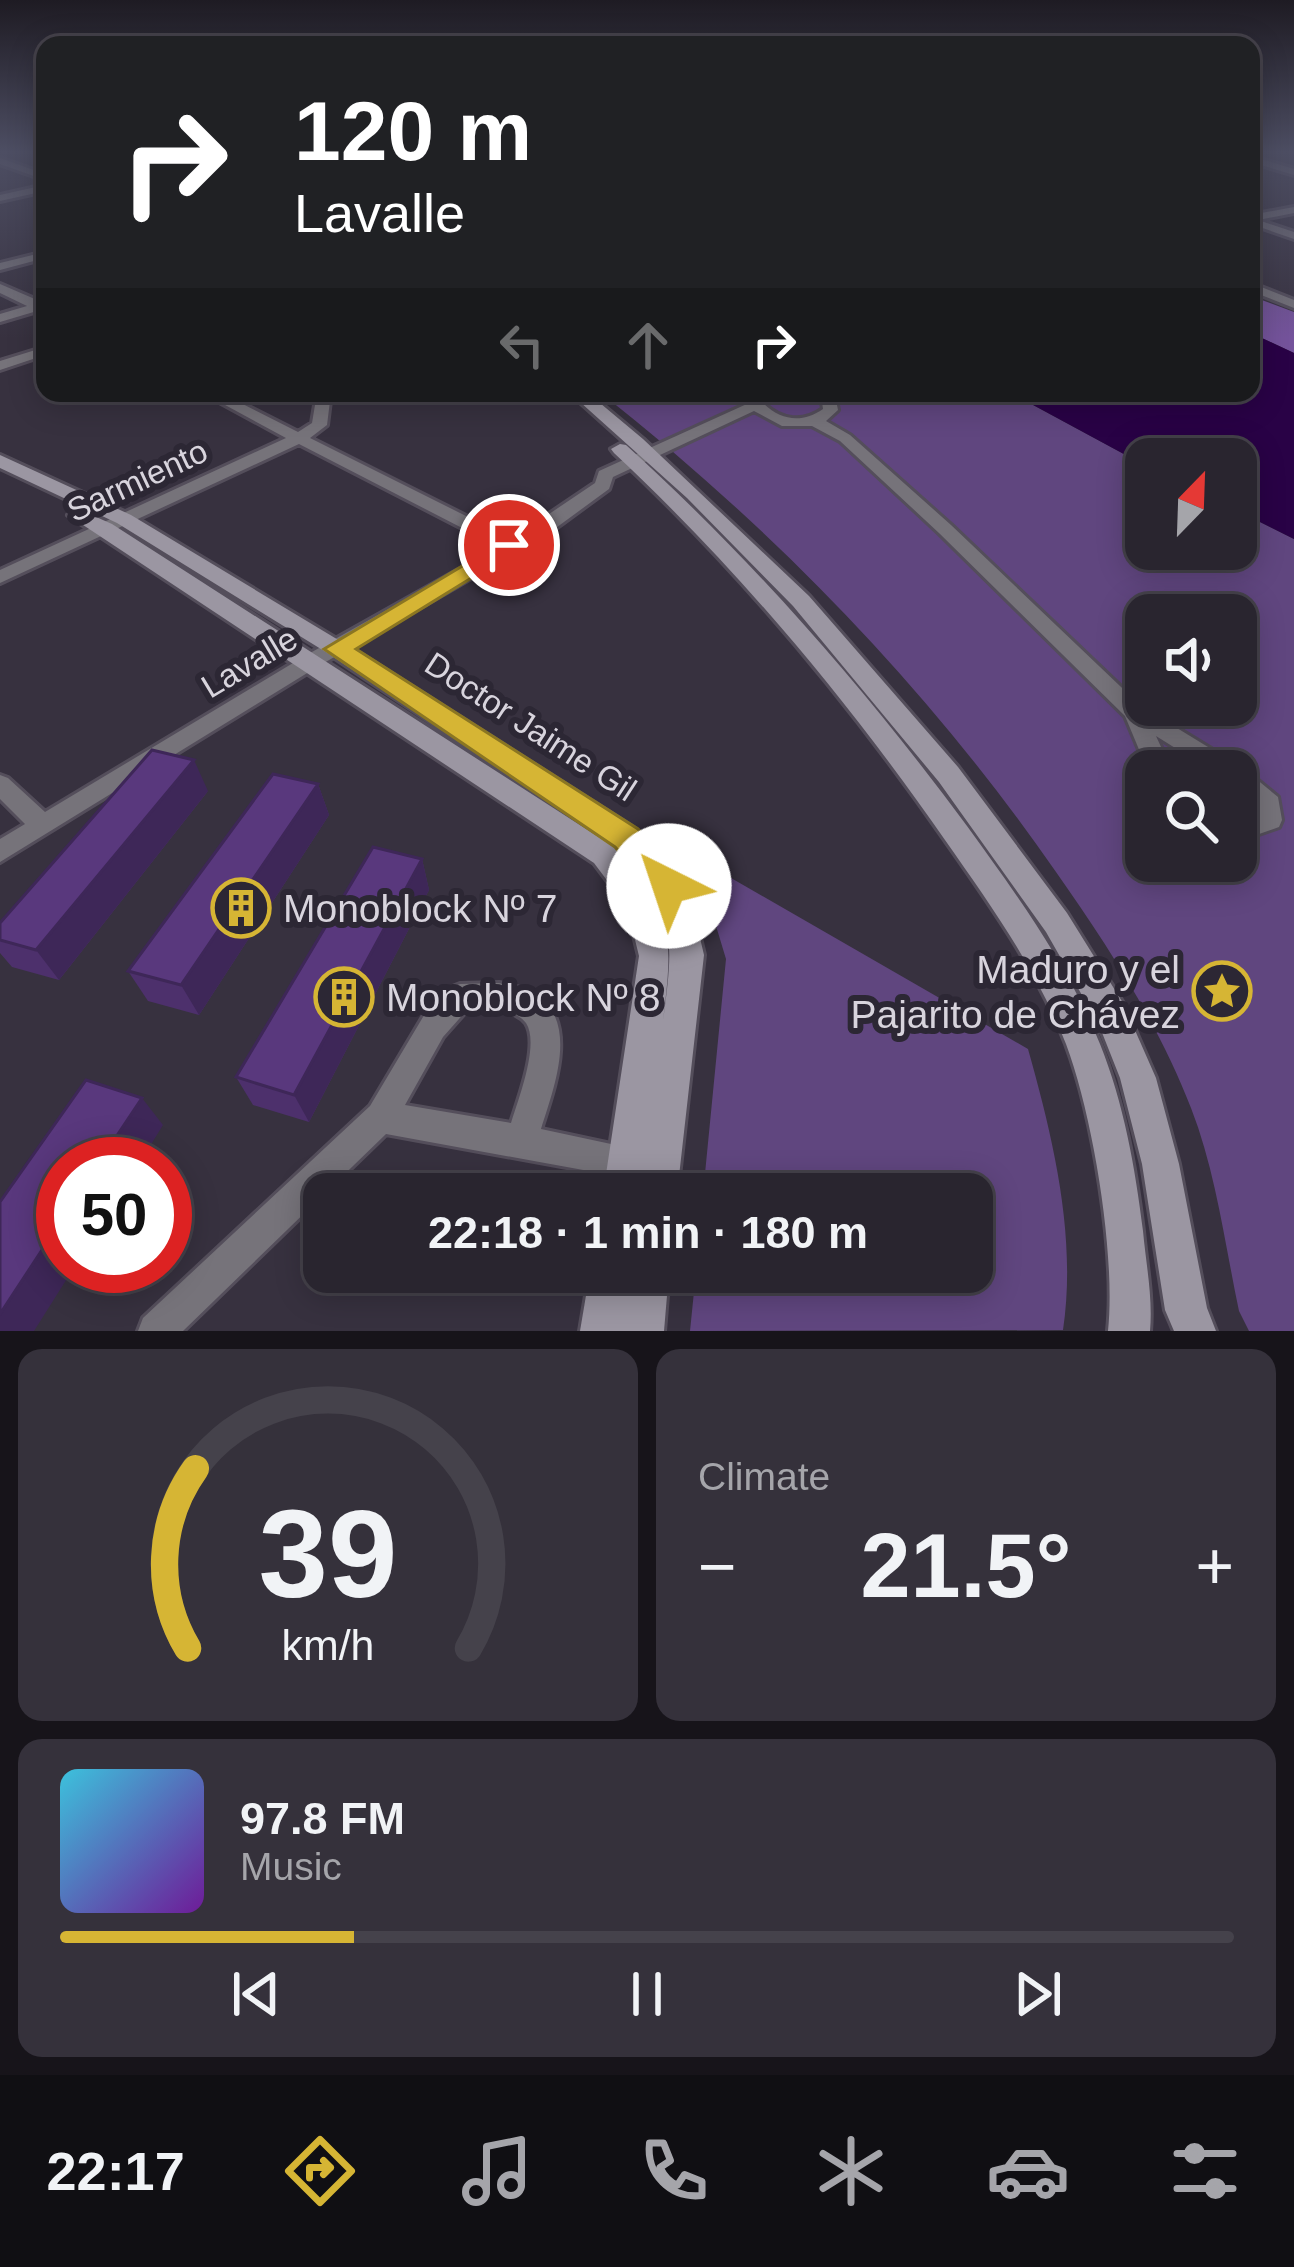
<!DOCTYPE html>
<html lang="en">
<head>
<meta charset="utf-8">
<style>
  body { margin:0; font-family:Arial,sans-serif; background:#35313b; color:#f1f3f6; height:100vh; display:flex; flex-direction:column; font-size:45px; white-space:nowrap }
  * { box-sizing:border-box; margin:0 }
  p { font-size:39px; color:#a5a5aa }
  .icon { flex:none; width:66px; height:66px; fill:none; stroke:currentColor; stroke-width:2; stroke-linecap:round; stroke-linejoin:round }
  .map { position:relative; height:1331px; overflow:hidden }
  .details { display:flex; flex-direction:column; gap:18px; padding:18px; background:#17141a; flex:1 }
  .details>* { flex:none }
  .banner { position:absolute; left:36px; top:36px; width:1224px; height:366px; border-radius:24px; box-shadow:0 6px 30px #0003,0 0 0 3px #45424b; background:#202124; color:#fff; overflow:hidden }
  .needle { width:78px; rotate:23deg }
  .tools { position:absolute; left:1125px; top:438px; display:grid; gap:24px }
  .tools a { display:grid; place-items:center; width:132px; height:132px; border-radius:24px; background:#29252f; box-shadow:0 6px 30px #0003,0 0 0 3px #45424b; font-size:60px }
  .speed { position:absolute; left:36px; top:1137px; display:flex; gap:24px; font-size:60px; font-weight:700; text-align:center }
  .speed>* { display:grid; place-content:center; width:156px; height:156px; border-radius:50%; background:#29252f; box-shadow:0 6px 30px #0003,0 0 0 3px #45424b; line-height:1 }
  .speed .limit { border:18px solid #d22; background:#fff; color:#111 }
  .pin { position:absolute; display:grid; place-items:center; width:102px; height:102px; color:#fff; margin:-51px; border:6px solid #fff; border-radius:50%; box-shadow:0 3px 12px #0007 }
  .me { position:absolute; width:132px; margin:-66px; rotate:319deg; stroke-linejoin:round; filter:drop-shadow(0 0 9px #0008) }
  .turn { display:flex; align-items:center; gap:42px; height:252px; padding:0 60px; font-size:54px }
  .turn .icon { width:156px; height:156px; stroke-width:2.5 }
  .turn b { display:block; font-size:84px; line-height:102px }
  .lanes { display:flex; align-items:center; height:114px; padding:0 60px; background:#0003; justify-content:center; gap:60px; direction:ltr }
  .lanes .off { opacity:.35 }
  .big { font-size:90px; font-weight:600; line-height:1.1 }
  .details .card { flex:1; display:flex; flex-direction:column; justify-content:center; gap:18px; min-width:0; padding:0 42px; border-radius:24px; background:#35313b }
  .details .dial { align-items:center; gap:0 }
  .dial svg { height:312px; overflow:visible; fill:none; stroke:#45424b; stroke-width:7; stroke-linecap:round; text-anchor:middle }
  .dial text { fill:#f1f3f6; stroke:none }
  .song { display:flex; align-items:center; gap:36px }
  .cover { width:144px; height:144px; border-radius:18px; background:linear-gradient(135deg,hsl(190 70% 55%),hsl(280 70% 35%)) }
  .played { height:12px; border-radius:6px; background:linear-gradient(90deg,#d6b534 25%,#45424b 25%) }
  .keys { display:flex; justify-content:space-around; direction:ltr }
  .heat { display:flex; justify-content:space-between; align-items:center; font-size:66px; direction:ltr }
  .details .tiles { flex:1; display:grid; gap:18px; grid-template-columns:1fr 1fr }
  .card:last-child { grid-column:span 2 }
  .trip { position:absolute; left:303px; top:1173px; width:690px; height:120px; border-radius:24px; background:#29252f; box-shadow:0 6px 30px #0003,0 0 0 3px #45424b; font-weight:600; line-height:120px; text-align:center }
  .dock { display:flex; height:192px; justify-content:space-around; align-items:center; background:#100f13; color:#a5a5aa }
  .dock .icon { width:84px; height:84px }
  .dock .current { color:#d6b534 }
  .dock b { font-size:54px; color:#f1f3f6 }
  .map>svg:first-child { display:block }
  .green { fill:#60467f; fill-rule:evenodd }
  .forest { fill:#74539b }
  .water { fill:#290246 }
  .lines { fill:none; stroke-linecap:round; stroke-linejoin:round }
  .minor-casing { stroke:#544e5b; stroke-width:6 }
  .secondary-casing { stroke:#544e5b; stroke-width:6 }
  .minor { fill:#76737a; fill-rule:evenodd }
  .secondary { fill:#9b96a2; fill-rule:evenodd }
  .wall { fill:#4d306c }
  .shaded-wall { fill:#3e2758 }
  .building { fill:#59387d; stroke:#3e2758; stroke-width:3 }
  .route { fill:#d6b534; stroke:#8b7622; stroke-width:3 }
  .labels { text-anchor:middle; stroke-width:12; stroke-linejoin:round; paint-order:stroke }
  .street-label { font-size:33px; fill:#d8d4dd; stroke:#2c2734 }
  .near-poi-label { font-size:39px; fill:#d8d4dd; stroke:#2c2734; text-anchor:start }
</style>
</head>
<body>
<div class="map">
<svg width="1294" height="1331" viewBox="0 0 1294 1331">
  <rect width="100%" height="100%" fill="#37313f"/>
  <g class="green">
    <path d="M601 393H1011L1146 466V549H1236V510L1294 539V1331H1249L1239 1311C1225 1245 1216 1172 1191 1108 1158 1023 1108 946 1056 872 929 689 776 531 601 393ZM1146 615H1236V705H1146ZM1146 771H1236V861H1146Z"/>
    <path d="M660 837 1028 1049C1053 1138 1077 1236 1063 1330L690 1331 696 1272H972V1194H703L726 959 710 906Z"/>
  </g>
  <polygon class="forest" points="1251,296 1294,312 1294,353 1251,333"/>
  <polygon class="water" points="1251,333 1294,353 1294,539 1236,510 1236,459 1146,459 1146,466 1011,393 1251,393"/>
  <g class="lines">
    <defs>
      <g id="minor">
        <polygon points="1251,156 1294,169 1294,175 1251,162"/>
        <polygon points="0,158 45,174 45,180 0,164"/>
        <polygon points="45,185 45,191 0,201 0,195"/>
        <polygon points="1294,207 1294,213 1258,220 1294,232 1294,239 1251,224 1251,215"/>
        <polygon points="45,252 45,258 0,270 0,263"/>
        <polygon points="1251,283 1294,300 1294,308 1251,291"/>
        <polygon points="0,284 44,303 45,314 37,311 0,322 0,314 27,306 0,293"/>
        <polygon points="45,347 45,355 0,370 0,361"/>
        <path d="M203 393H221L298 432 312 423 317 393H331L327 425 310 438 512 539 595 483 599 471 749 403 753 394H763L764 404C782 421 803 423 823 409L822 402 811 393H828L836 400 838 410 826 421 850 435 951 525 1141 706 1244 769 1278 797 1282 820 1279 827 1236 842V822L1257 814V808L1236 789V771H1212L1156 736 1172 771H1148L1125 716 939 533 840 441 812 426H782L754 411 613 477 609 489 549 533 317 667 0 862V839L25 824 0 799V775L8 778 45 812 303 657 499 547 299 444 0 583V570L286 438Z"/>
        <path d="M499 983C511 986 525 988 536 994 580 1023 553 1090 541 1129L639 1150 643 1162 639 1174 627 1178 386 1134 183 1331H138L143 1318 370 1106 423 1017 450 988 460 984ZM499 1009C509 1012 519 1014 526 1023 540 1044 518 1100 511 1123L405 1105 443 1037 467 1010Z"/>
      </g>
      <g id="secondary">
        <polygon points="570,393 588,393 643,439 809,596 958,767 1067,913 1123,1003 1156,1078 1179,1164 1207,1308 1216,1331 1174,1331 1165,1310 1142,1164 1120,1078 1099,1025 1046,932 939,782 793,606 687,498"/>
        <path d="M620 444 626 445C754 561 865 688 967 826 1017 895 1068 965 1100 1044 1124 1104 1135 1167 1143 1231 1146 1264 1153 1298 1150 1331H1108C1116 1255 1093 1116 1066 1044 1037 970 990 904 945 840 847 699 739 570 614 453L611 449Z"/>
        <path d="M0 455 131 515 345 644 637 830 679 882 696 921 704 955 677 1194H603L639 956 627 907 594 863 68 515 78 509 112 524 614 847C675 908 673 940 663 1021 674 940 677 909 617 846L329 654 117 523 0 468Z"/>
        <polygon points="590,1272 669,1272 664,1331 580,1331"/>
      </g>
    </defs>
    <use href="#minor" class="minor-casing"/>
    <use href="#secondary" class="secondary-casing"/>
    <use href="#minor" class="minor"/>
    <use href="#secondary" class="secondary"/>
  </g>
  <g class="wall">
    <polygon points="318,784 329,815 199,1015 148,1001 128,971"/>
    <polygon points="208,791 59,980 12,967 0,953 0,923"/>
    <polygon points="422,859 429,890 309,1122 253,1105 236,1077"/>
  </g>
  <g class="shaded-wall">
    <polygon points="194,760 208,791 59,980 36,950"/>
    <polygon points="318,784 329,815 199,1015 181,985"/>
    <polygon points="422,859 429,890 309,1122 294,1095"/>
    <polygon points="142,1098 163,1125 139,1164 98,1164"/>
    <polygon points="63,1218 63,1266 75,1266 34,1331 0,1331 0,1314"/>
  </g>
  <g class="building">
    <polygon points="152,750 194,760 36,950 0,940 0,923"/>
    <polygon points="273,774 318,784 181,985 128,971"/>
    <polygon points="373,847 422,859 294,1095 236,1077"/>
    <polygon points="86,1080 142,1098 98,1164 63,1164 63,1218 0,1314 0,1202"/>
  </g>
  <linearGradient id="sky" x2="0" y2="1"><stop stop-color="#1e1b23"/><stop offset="0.45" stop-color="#4d4e63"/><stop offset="1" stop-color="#4d4e63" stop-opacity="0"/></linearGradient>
  <rect width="1294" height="338" fill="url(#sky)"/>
  <polygon class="route" points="509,538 521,545 517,550 356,649 638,829 686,886 681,896 669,900 657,896 615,847 324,649"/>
  <defs>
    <symbol id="building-ring" viewBox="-11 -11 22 22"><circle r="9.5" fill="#2c2734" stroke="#d6b534" stroke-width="1.5"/><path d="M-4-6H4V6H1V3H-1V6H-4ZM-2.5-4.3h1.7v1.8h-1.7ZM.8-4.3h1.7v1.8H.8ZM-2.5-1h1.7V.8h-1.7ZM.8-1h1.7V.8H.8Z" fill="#d6b534"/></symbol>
    <symbol id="sight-ring" viewBox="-11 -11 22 22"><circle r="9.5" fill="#2c2734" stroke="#d6b534" stroke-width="1.5"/><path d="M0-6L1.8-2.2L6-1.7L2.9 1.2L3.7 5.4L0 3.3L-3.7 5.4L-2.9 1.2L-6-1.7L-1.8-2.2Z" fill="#d6b534"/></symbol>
  </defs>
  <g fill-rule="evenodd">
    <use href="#building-ring" x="208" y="875" width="66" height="66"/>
    <use href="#sight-ring" x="1189" y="958" width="66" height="66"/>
    <use href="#building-ring" x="311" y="964" width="66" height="66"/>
  </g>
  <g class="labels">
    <g class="street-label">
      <text transform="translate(137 480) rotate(-25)" y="12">Sarmiento</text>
      <text transform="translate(249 662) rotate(-31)" y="12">Lavalle</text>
      <text transform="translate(531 726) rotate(33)" y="12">Doctor Jaime Gil</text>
    </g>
    <g class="near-poi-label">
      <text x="283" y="922">Monoblock Nº 7</text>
      <text x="1180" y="983" text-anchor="end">Maduro y el<tspan x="1180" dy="45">Pajarito de Chávez</tspan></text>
      <text x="386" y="1011">Monoblock Nº 8</text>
    </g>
  </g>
</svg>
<div class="tools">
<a><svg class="needle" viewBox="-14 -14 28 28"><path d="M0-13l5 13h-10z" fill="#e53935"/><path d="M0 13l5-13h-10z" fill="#a5a5aa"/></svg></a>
<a><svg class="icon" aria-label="sound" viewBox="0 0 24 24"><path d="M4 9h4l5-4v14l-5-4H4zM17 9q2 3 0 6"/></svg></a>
<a><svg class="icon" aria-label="search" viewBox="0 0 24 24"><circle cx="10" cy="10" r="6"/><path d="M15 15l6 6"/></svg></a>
</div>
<div class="speed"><div class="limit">50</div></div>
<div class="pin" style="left:509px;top:545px;background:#d93025"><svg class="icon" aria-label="arrive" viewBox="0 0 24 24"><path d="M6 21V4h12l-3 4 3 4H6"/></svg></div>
<svg class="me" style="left:669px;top:886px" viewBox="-20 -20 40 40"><circle r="19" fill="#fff"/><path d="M0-13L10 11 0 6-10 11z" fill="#d6b534"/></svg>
<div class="trip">22:18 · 1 min · 180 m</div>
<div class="banner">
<div class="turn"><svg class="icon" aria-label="right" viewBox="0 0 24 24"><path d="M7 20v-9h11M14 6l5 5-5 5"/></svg><div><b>120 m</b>Lavalle</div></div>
<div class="lanes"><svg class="icon off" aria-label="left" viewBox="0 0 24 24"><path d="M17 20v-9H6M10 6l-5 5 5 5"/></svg><svg class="icon off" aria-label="ahead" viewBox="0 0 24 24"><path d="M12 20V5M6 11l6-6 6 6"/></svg><svg class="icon" aria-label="right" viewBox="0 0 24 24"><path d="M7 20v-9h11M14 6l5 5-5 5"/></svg></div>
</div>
</div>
<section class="details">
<div class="tiles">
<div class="card dial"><svg viewBox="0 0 100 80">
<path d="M14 69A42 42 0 1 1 86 69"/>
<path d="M14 69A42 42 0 0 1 16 23" stroke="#d6b534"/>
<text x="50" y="56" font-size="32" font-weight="700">39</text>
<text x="50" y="72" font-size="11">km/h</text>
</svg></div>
<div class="card"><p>Climate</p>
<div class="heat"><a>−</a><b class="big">21.5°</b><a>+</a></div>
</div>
<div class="card">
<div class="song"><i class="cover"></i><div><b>97.8 FM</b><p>Music</p></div></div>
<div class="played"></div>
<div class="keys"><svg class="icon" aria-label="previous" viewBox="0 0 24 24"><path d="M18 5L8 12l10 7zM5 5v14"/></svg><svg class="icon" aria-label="pause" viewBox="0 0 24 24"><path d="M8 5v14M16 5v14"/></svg><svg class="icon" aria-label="next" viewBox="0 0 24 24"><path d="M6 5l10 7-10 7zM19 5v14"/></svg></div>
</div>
</div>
</section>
<nav class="dock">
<b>22:17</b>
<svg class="icon current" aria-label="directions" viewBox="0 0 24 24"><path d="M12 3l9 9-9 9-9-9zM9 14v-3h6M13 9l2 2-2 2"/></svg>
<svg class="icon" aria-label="music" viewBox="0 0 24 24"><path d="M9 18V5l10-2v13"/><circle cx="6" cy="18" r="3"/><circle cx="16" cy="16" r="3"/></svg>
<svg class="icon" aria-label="phone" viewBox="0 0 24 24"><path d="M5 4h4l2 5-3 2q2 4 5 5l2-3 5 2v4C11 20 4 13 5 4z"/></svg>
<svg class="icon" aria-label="climate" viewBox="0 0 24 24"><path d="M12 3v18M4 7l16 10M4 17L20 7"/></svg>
<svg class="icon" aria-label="car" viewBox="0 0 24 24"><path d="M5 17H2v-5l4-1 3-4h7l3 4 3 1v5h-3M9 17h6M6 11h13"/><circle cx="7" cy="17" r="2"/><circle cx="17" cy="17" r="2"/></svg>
<svg class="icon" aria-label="filters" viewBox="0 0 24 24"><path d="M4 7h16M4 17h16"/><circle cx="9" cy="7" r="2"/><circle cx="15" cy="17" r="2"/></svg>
</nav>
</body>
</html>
